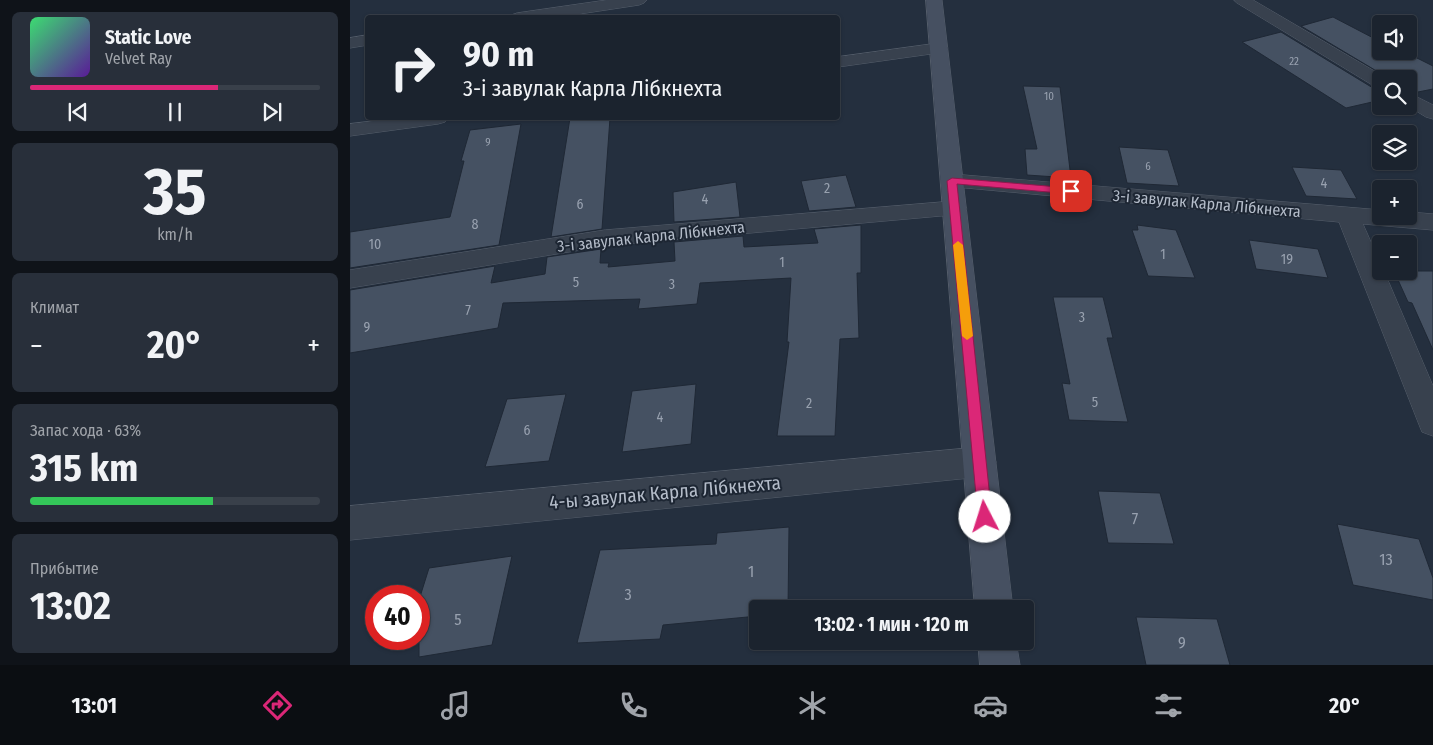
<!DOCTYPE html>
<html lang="ru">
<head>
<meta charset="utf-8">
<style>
  body { margin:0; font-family:"Fira Sans Condensed",sans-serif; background:#282f3a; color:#f1f3f6; height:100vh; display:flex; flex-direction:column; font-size:19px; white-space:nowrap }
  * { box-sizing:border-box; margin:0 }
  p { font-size:16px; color:#a0a4aa }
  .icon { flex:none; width:28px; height:28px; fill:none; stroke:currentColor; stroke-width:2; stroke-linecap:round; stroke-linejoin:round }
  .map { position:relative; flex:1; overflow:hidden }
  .sheet { display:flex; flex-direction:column; gap:12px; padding:12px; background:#0f1319; width:350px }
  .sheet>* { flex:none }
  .banner { position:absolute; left:15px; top:15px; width:475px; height:105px; border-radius:5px; box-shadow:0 1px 4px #0004,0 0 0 1px #39404a; background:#1b232e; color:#f1f3f6; overflow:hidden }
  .tools { position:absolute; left:1022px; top:15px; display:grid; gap:10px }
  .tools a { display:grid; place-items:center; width:45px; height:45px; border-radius:5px; background:#1b232e; box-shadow:0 1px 4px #0004,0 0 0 1px #39404a; font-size:25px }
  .speed { position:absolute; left:15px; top:585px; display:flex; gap:10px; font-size:25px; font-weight:700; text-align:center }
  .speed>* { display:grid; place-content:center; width:65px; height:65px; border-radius:50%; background:#1b232e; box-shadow:0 1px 4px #0004,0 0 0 1px #39404a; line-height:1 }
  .speed .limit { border:8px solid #d22; background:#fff; color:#111 }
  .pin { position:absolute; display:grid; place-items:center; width:42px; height:42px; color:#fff; margin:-21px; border-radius:10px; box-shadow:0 2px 8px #0006 }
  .me { position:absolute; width:55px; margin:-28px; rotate:355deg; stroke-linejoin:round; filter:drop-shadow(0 0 4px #0008) }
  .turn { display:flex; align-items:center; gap:18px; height:105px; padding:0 15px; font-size:22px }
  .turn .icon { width:65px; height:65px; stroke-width:2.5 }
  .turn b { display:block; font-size:35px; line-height:42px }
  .big { font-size:38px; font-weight:700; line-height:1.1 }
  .sheet .card { flex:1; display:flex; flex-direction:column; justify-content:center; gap:8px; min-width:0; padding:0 18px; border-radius:8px; background:#282f3a }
  .sheet .dial { align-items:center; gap:0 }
  .dial b { font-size:65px; line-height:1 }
  .song { display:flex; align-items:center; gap:15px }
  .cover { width:60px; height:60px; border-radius:8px; background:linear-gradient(135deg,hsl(140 70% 55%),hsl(270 70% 35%)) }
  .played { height:5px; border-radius:2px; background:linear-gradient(90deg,#db2777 65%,#39404a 65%) }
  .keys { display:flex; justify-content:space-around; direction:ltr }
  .heat { display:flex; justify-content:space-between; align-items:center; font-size:28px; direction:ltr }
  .charge { height:8px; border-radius:4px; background:linear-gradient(90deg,#34c759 63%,#39404a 0) }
  .trip { position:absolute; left:399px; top:600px; width:285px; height:50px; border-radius:5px; background:#1b232e; box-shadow:0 1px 4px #0004,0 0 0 1px #39404a; font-weight:700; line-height:50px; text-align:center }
  .tab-bar { display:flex; height:80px; justify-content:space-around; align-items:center; background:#0b0e12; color:#a0a4aa }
  .tab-bar .icon { width:35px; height:35px }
  .tab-bar .selected { color:#db2777 }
  .tab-bar b { font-size:22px; color:#f1f3f6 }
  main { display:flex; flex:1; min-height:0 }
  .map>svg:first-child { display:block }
  .building { fill:#455162; stroke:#1f2835 }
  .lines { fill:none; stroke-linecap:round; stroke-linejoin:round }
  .street-casing { stroke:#565f6c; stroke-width:1 }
  .secondary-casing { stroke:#565f6c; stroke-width:1 }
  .street { fill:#38414e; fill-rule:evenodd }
  .secondary { fill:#465061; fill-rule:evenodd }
  .route { fill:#db2777; stroke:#8e194d }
  .slow { fill:#f59e0b }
  .labels { text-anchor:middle; stroke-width:4; stroke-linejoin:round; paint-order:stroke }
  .far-number-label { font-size:11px; fill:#98a1af }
  .number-label { font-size:14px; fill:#98a1af }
  .street-label { font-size:16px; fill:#b4bcc9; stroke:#1d2633 }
  .near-number-label { font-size:16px; fill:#98a1af }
  .near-street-label { font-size:19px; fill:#b4bcc9; stroke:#1d2633 }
</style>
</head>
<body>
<main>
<section class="sheet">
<div class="card">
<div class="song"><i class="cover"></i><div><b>Static Love</b><p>Velvet Ray</p></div></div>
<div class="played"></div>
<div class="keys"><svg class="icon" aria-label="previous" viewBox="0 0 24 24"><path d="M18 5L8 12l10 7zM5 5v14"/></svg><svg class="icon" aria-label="pause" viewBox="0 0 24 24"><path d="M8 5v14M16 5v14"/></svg><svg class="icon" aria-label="next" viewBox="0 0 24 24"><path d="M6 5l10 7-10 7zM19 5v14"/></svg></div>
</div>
<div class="card dial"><b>35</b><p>km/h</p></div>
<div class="card"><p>Климат</p>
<div class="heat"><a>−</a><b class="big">20°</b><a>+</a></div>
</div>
<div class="card"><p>Запас хода · 63%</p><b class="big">315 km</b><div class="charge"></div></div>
<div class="card"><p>Прибытие</p><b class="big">13:02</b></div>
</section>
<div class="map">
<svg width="1083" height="665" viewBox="0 0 1083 665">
  <rect width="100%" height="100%" fill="#242f3e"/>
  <g class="building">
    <polygon points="983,17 1031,42 1031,51 1053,51 1083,66 1083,89 1063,93 1059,91 1059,79 1040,79 951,26"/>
    <polygon points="931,32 1023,88 1031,89 1031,100 996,108 892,42"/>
    <polygon points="673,86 710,87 721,178 677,175 675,149 687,149"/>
    <polygon points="220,118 260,118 252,229 201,237"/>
    <polygon points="171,124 149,245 0,268 0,232 100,217 114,161 111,161 120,130"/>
    <polygon points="769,147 818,150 829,186 777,183"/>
    <polygon points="942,167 991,170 1007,199 956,196"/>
    <polygon points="496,175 506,207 459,211 451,181"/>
    <polygon points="386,182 390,217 324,222 323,192"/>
    <polygon points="511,225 511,273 507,273 509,338 490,339 485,436 427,436 439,342 437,342 441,278 350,283 347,304 288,309 290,299 153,303 148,328 0,353 0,290 145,266 141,283 195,274 197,257 251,249 250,263 259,263 258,267 325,261 324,242 393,236 394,247 468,243 464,229"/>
    <polygon points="787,225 826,230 845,278 798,276 782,230 788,230"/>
    <polygon points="899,240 968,249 978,278 906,269"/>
    <polygon points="1044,271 1083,271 1083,350 1062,303 1058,302"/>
    <polygon points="703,297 753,297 763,338 757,338 778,422 719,420 712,383 720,384"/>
    <polygon points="346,384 341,444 272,452 282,391"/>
    <polygon points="216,394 199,461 135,467 157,399"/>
    <polygon points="748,491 810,493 824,544 758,543"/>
    <polygon points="987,524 1069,539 1083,578 1083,600 1003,585"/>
    <polygon points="439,527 438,609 408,609 408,616 313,625 310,639 227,643 250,550 366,544 367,533"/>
    <polygon points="162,556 142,645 69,657 69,600 79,568"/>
    <polygon points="786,617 867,619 880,665 796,665"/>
  </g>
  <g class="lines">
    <defs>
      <g id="street">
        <polygon points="257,0 297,0 294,3 289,5 203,18 159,18 161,15 167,13"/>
        <polygon points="884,0 903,0 1038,79 1031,79 1031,87 1024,86 887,3"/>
        <polygon points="18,35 18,45 0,48 0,38"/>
        <polygon points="589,43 595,44 598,48 595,52 488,67 488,57"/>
        <polygon points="1059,93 1083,105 1083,119 1076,117 1058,106"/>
        <polygon points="48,118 98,118 95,122 88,124 0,136 0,124"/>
        <polygon points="602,174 1031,210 1031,216 1059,216 1059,212 1083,214 1083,230 1013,224 1031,265 1031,271 1034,271 1083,386 1083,436 1072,432 1068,422 989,222 594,186 591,181 594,176"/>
        <polygon points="605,201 613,204 617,209 613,214 255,246 0,288 0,270 255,230"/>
        <polygon points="630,447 641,452 646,462 641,472 630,477 0,540 0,506"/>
      </g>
      <g id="secondary">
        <polygon points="576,0 592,0 663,609 625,609"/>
        <polygon points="628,641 666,641 670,665 630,665"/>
      </g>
    </defs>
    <use href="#street" class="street-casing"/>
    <use href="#secondary" class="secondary-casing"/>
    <use href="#street" class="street"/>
    <use href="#secondary" class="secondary"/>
  </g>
  <polygon class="route" points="602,178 721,188 725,191 721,194 607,184 642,517 640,522 635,524 630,522 628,517 597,181"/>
  <polygon class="slow" points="608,241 613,245 623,336 617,340 612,336 603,245"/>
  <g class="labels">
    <g class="far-number-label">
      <text x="944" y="65">22</text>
      <text x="699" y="100">10</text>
      <text x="138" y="146">9</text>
      <text x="798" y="170">6</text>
    </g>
    <g class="number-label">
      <text x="974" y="188">4</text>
      <text x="477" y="193">2</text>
      <text x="355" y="204">4</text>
      <text x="230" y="209">6</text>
      <text x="125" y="229">8</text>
      <text x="25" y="249">10</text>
      <text x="813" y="259">1</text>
      <text x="937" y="264">19</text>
      <text x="432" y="267">1</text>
      <text x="226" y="287">5</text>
      <text x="322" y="289">3</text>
      <text x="118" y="315">7</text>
      <text x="732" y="322">3</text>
      <text x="17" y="332">9</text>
      <text x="745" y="407">5</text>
      <text x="459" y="408">2</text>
      <text x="310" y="422">4</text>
      <text x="177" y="435">6</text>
    </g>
    <g class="street-label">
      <text transform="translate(857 203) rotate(5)" y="6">3-і завулак Карла Лібкнехта</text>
      <text transform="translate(301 236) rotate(-6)" y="6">3-і завулак Карла Лібкнехта</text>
    </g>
    <g class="near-number-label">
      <text x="785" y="524">7</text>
      <text x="1036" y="565">13</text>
      <text x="401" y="577">1</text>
      <text x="278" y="600">3</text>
      <text x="108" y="625">5</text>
      <text x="832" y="648">9</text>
    </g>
    <g class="near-street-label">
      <text transform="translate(315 492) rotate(-5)" y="7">4-ы завулак Карла Лібкнехта</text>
    </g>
  </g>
</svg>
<div class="tools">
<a><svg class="icon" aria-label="sound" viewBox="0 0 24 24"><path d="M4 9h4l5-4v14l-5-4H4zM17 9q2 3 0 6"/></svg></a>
<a><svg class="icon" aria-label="search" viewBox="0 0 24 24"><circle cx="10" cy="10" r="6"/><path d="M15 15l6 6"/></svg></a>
<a><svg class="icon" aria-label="layers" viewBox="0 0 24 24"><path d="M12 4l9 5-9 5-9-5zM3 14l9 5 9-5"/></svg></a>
<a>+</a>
<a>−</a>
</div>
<div class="speed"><div class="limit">40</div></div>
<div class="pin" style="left:721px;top:191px;background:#d93025"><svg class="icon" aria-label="arrive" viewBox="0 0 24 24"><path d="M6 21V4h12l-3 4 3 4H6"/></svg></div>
<svg class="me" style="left:635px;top:517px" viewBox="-20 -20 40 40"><circle r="19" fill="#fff"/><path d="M0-13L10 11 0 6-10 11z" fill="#db2777"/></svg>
<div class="trip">13:02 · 1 мин · 120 m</div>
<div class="banner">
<div class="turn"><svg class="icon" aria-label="right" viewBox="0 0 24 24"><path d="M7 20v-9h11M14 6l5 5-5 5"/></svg><div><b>90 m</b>3-і завулак Карла Лібкнехта</div></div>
</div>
</div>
</main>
<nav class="tab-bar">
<b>13:01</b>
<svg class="icon selected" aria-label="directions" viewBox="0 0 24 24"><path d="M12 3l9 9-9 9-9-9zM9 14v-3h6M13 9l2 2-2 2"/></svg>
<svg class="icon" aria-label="music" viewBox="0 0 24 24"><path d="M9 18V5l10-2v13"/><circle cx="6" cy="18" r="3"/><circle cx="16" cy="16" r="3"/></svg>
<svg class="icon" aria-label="phone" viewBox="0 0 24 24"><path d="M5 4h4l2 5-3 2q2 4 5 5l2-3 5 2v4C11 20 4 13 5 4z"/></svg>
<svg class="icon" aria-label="climate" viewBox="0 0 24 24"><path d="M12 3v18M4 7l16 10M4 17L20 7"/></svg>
<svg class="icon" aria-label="car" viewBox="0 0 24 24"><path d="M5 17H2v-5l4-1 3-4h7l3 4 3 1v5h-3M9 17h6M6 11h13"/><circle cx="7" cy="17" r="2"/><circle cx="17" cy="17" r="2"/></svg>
<svg class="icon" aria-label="filters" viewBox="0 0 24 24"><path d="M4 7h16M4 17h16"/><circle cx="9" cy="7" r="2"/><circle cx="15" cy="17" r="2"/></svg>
<b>20°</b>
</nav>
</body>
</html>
